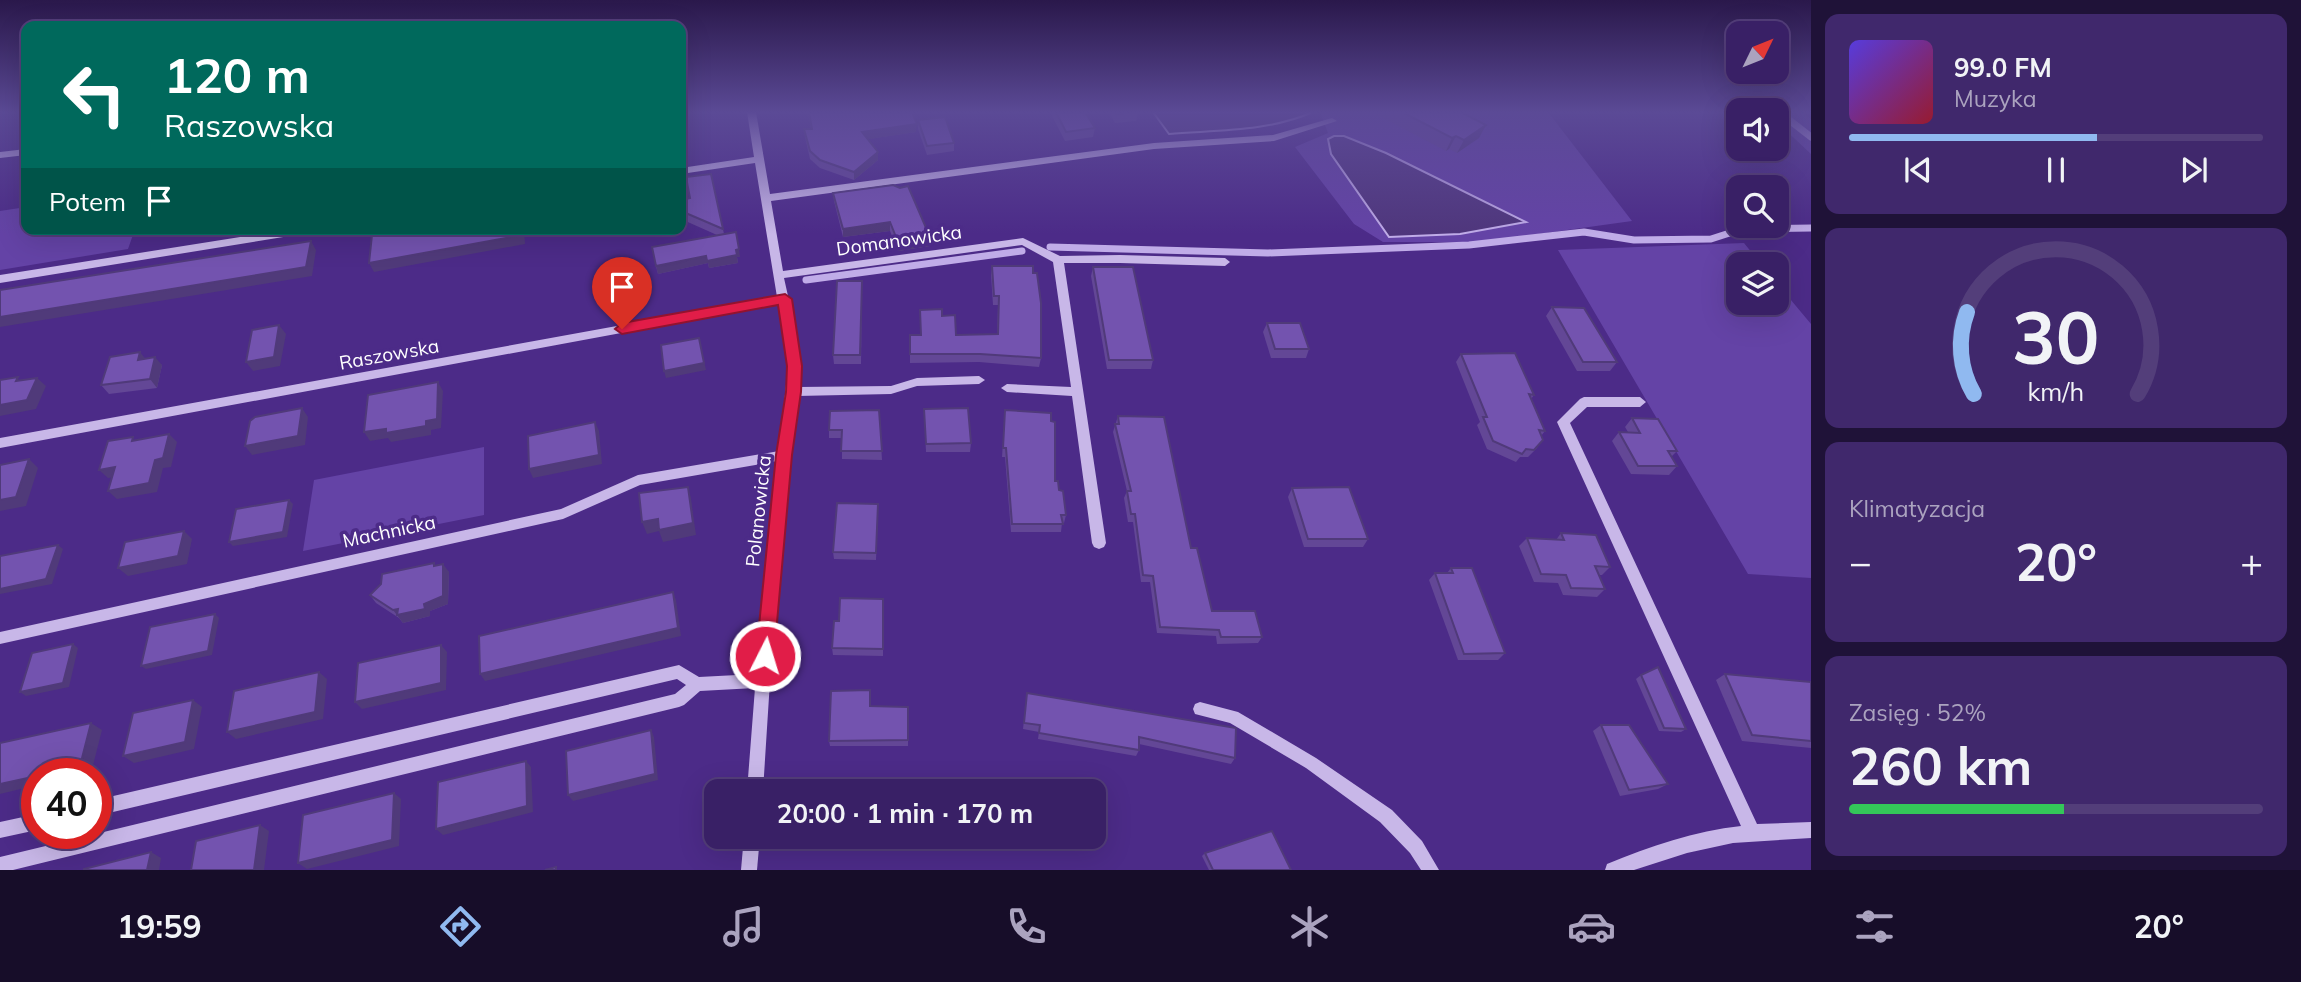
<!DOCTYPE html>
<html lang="pl">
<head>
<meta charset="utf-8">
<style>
  body { margin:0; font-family:Mulish,sans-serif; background:#40286c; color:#f1f3f6; height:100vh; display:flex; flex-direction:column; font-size:26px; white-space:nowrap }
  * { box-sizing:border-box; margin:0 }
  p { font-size:23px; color:#aba3bf }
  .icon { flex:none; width:38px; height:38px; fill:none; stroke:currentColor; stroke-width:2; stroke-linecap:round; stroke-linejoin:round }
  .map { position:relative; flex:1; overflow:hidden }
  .details { display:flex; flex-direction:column; gap:14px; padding:14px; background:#1f1238; width:490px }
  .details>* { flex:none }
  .hud { position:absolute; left:21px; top:21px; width:665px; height:214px; border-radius:14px; box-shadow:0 7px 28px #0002,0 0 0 2px #533e7a; background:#00695c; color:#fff; overflow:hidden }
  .needle { width:46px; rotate:47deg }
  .buttons { position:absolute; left:1726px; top:21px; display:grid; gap:14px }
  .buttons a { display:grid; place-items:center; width:63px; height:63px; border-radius:14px; background:#392066; box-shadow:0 7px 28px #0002,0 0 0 2px #533e7a; font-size:35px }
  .speed { position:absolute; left:21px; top:758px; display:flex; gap:14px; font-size:35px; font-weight:700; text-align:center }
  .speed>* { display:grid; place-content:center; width:91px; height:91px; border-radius:50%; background:#392066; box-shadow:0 7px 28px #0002,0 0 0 2px #533e7a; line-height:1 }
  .speed .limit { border:10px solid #d22; background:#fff; color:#111 }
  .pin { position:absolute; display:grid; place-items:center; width:60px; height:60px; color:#fff; margin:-72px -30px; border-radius:50% 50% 50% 0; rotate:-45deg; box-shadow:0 0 7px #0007 }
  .pin .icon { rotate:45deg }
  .me { position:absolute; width:77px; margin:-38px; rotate:5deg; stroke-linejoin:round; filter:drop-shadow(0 0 5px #0008) }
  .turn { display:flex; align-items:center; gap:24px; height:147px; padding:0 28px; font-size:32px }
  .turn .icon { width:91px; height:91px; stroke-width:2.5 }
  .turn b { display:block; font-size:49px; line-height:60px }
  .then { display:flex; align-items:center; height:66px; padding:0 28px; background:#0003; gap:14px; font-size:26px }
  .big { font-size:52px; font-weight:700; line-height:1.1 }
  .details .widget { flex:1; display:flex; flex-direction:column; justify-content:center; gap:10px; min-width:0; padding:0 24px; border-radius:14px; background:#40286c }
  .details .dial { align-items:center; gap:0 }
  .dial svg { height:182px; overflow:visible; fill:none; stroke:#533e7a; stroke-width:7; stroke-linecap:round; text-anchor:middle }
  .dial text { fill:#f1f3f6; stroke:none }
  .song { display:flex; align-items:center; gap:21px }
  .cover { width:84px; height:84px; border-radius:10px; background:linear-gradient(135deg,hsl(250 70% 55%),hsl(350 70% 35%)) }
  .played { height:7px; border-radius:4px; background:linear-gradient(90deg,#90b9f0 60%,#533e7a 60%) }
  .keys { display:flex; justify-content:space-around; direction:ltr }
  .heat { display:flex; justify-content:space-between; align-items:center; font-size:38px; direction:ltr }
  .charge { height:10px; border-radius:5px; background:linear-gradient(90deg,#34c759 52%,#533e7a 0) }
  .trip { position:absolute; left:704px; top:779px; width:402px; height:70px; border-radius:14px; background:#392066; box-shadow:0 7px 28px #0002,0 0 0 2px #533e7a; font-weight:700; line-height:70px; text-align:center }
  .tab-bar { display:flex; height:112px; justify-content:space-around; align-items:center; background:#170d29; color:#aba3bf }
  .tab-bar .icon { width:49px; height:49px }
  .tab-bar .selected { color:#90b9f0 }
  .tab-bar b { font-size:32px; color:#f1f3f6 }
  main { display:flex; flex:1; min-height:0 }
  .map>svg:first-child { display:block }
  .green { fill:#6443a6 }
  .water { fill:#4f367c; stroke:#c0ace8; stroke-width:2 }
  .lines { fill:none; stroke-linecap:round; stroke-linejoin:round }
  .stream { stroke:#c0ace8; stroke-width:7 }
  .minor { fill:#c8b7e8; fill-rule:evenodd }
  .wall { fill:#634796 }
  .shaded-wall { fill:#503a7a }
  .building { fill:#7353af; stroke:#503a7a; stroke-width:2 }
  .route { fill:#e11d48; stroke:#92132f; stroke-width:2 }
  .labels { text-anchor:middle; stroke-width:7; stroke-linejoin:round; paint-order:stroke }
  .street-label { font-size:19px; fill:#fff; stroke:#4c2b88 }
</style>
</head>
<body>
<main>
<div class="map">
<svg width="1811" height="870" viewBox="0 0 1811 870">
  <rect width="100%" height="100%" fill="#4c2b88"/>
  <g class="green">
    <polygon points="1320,112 1548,112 1632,221 1481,242 1383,242 1354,224 1295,147 1328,133"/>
    <polygon points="1776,112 1801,112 1811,119 1811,154 1776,121"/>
    <polygon points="26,207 26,229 135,229 128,249 0,270 0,211"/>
    <polygon points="1744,243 1761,264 1738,264 1738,303 1776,303 1776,282 1811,324 1811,578 1748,574 1558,250"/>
    <polygon points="484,447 484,515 303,551 314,480"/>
  </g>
  <g class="water">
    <path d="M1153 112H1313C1267 132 1218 130 1169 134Z"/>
    <polygon points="1334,136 1344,136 1386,153 1526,222 1460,234 1389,237 1331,154 1328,139"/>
  </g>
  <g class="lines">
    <g class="stream">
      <polyline points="1779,112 1811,137"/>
      <polyline points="1050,247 1268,253 1469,245 1584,232 1634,240 1711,239 1742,229 1811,228"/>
      <polyline points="806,280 1022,251"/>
    </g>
    <g class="minor">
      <polygon points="747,112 756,112 770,194 1154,143 1273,135 1332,118 1337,121 1274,141 1154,149 771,201 783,271 1023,238 1060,256 1120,255 1225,258 1230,262 1225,266 1120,263 1064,263 1106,543 1104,547 1099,549 1094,547 1092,543 1072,396 1007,392 1001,388 1007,384 1071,387 1053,262 1022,245 784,278 788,296 790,299 789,302 800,366 798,387 891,386 917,378 979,376 985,380 979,384 917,386 891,394 797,396 770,681 763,791 747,791 755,688 700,691 684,705 679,707 13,870 0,870 0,857 675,694 686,685 677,679 96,816 96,800 679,665 699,677 756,674 778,461 640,485 563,519 0,644 0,632 561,509 638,475 779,451 788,366 778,304 0,448 0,438 777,297 755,163 681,174 681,168 754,157"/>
      <polygon points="26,149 26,155 0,158 0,152"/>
      <polygon points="291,229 319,229 314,232 0,283 0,275"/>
      <path d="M1584 397H1640L1646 402 1640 407H1587L1570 423 1757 824 1811 822V838L1733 843 1687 853 1634 870H1605L1607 864C1650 846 1695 831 1741 826L1557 422 1580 399Z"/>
      <polygon points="1200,702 1238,712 1316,758 1392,810 1422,841 1439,870 1421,870 1410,853 1380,822 1306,768 1230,723 1195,714 1193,709 1195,704"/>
      <polygon points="37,814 37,830 0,838 0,822"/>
      <polygon points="744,836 760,836 757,870 741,870"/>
    </g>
  </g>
  <g class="wall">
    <polygon points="808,112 912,112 916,132 868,139 878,160 854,180 820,168 810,159 805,137 804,129 811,129"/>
    <polygon points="1053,112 1085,112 1095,128 1093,137 1065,141 1052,116"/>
    <polygon points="1109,112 1138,112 1136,121 1115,123"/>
    <polygon points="1372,112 1461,112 1486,125 1479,138 1457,153 1449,149 1446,151"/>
    <polygon points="918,120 954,143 954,151 927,155 918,129"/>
    <polygon points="711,174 724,234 740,257 737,257 738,263 709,268 708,263 658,274 656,266 717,235 681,219 681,200 690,198"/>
    <polygon points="893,185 930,246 898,251 890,231 843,237 834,201 833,193"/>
    <polygon points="992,266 1041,358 1039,367 979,362 910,363 910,335 997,334 998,305 993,305 991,275"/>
    <polygon points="1093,267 1153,360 1151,369 1107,369 1091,276"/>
    <polygon points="862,290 861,364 834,364 833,355"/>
    <polygon points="1552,307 1617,362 1610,371 1577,371 1546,316"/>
    <polygon points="1267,323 1309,349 1306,358 1271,358 1263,332"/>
    <polygon points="1461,354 1534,395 1531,399 1545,431 1541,436 1537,448 1528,457 1520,457 1516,462 1487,449 1477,425 1480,422 1456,362"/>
    <polygon points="145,358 162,365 157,388 109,394 101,385"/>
    <polygon points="924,409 971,443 970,452 926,452"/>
    <polygon points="879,410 882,460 842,459 842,438 829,438 829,430"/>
    <polygon points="1005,410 1055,481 1059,490 1066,515 1064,523 1062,523 1061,532 1011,532 1005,457 1002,457"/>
    <polygon points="1118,416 1191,548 1212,611 1262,637 1258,643 1217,644 1216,636 1157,633 1150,582 1141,582 1133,522 1128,522 1124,498 1127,491 1113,432"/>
    <polygon points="1632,418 1677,451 1671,457 1677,466 1669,475 1631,474 1612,441 1619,432 1628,432 1625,427"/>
    <polygon points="1292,488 1368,539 1363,547 1304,547 1288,497"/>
    <polygon points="878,511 876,560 834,559 833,552"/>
    <polygon points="1561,533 1610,567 1602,575 1599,575 1605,589 1597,597 1563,595 1558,583 1534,582 1519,546 1527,538 1556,540"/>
    <polygon points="436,565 449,572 448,604 430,611 430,616 403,623 399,618 376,603 370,595"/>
    <polygon points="1451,568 1505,653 1498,660 1458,660 1429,580 1435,573 1447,573"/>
    <polygon points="883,599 883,656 833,655 832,648 839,621"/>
    <polygon points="1725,674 1811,682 1811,748 1742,741 1716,680"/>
    <polygon points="1641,675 1686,729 1681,732 1659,731 1636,679"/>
    <polygon points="1027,693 1235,758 1231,764 1139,744 1139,750 1136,756 1038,739 1039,732 1023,729"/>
    <polygon points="870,706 908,707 908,746 830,746 829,741"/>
    <polygon points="1601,725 1668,784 1658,789 1620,796 1593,731"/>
    <polygon points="1205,853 1291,870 1209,870 1202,856"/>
  </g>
  <g class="shaded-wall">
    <polygon points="917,124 916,132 863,140 862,132"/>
    <polygon points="1486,125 1479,138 1457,153 1464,140"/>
    <polygon points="1456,136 1449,149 1446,151 1452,138"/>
    <polygon points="878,152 878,160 854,180 854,172"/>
    <polygon points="890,222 890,231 843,237 843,229"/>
    <polygon points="521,229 524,229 525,244 374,272 369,263"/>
    <polygon points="566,229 613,229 569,236"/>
    <polygon points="930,237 930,246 898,251 898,242"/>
    <polygon points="311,241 316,250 312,276 0,327 0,317"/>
    <polygon points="739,249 740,257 737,257 738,263 709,268 708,263 658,274 656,266"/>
    <polygon points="279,325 286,334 280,366 253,371 246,362"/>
    <polygon points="699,338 706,370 666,378 664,371"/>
    <polygon points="140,352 147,361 138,360"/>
    <polygon points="155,357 162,365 157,388 150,379"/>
    <polygon points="37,378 46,386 36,409 0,416 0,405"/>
    <polygon points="438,382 443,391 441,428 431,430 431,435 391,442 388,438 370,441 364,432 426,421"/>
    <polygon points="302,408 308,417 305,445 252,455 245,446"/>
    <polygon points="595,422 599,431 602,464 533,478 529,469"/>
    <polygon points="169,434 177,442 171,467 163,468 157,492 117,499 108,491 155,460"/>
    <polygon points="29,459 38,468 26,506 0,511 0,500"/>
    <polygon points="115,467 123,476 108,478 99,470"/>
    <polygon points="688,487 691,499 696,535 663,542 659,531 647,534 642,522"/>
    <polygon points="289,500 293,504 287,537 233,546 229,542"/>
    <polygon points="184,531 192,539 187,564 128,576 118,568"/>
    <polygon points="58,545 63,549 52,584 0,594 0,589"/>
    <polygon points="443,564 449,572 448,604 430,611 430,616 403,623 393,610 424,604"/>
    <polygon points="673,592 676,600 681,636 485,681 480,674"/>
    <polygon points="215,614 219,618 212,655 146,669 141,666"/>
    <polygon points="73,644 78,648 69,687 26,696 20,692"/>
    <polygon points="441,645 447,652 446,690 362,709 355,702"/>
    <polygon points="319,672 327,679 323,719 236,739 227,732"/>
    <polygon points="193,700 202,707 194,749 134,763 123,756"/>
    <polygon points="91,723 102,730 91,773 87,774 47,774"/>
    <polygon points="651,730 654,737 658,780 573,801 568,795"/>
    <polygon points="526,761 531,767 533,812 443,835 436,829"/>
    <polygon points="37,776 37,785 0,794 0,784"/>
    <polygon points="394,793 401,799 399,846 307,869 298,863"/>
    <polygon points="260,825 269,831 264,870 254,870"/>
    <polygon points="151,852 161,858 159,870 147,870"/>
  </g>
  <g class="building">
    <polygon points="809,112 912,112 917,124 862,132 878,152 854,172 820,160 810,151 804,129 812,129"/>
    <polygon points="1056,112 1085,112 1095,128 1066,132"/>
    <polygon points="1116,112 1136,112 1117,114"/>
    <polygon points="1402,112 1461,112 1486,125 1464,140 1456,136 1452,138"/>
    <polygon points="945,117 954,143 927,146 918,120"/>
    <polygon points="711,174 723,229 681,211 681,200 690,198 686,177"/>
    <polygon points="893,185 900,188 908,186 930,237 898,242 890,222 843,229 833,193"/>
    <polygon points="399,229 521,229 522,235 369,263 372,235 398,231"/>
    <polygon points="736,232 739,249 736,250 737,255 707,261 706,256 656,266 652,247"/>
    <polygon points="311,241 306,267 0,317 0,290"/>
    <polygon points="992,266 1033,266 1033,273 1037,273 1041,303 1041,358 980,354 910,354 910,335 921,335 920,310 942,309 942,316 955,315 956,335 998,334 999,296 994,296"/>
    <polygon points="1093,267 1133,267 1153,360 1109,360"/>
    <polygon points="837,281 862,281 860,355 833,355"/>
    <polygon points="1552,307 1584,308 1617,362 1583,362"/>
    <polygon points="1267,323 1300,323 1309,349 1275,349"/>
    <polygon points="279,325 274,357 246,362 252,330"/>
    <polygon points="699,338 704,363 664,371 661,345"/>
    <polygon points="140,352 138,360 155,357 150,379 101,385 110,357"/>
    <polygon points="1515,353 1534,395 1529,394 1545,431 1539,430 1543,440 1534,450 1526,449 1522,454 1493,441 1483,417 1487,417 1461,354"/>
    <polygon points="18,377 16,381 37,378 27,400 0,405 0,380"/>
    <polygon points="438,382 437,419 426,421 426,426 386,433 386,429 364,432 368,395"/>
    <polygon points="302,408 298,436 245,446 250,421 255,417"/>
    <polygon points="968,408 971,443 926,444 924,409"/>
    <polygon points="879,410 882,451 841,451 842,430 829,430 830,411"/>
    <polygon points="1005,410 1051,413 1051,421 1055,422 1055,481 1058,481 1059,490 1063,491 1066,515 1061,515 1063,524 1012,524 1006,448 1003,448"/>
    <polygon points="1118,416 1164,417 1191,548 1197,548 1212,611 1255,611 1262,637 1221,637 1219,630 1160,627 1153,576 1143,575 1135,514 1131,514 1127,491 1131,491 1115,424 1119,424"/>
    <polygon points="1632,418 1658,419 1677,451 1668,451 1677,466 1638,466 1619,432 1640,433"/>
    <polygon points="595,422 599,455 529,469 528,436"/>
    <polygon points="169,434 163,458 155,460 149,483 108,491 115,467 99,470 108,441 133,437 132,441"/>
    <polygon points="29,459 16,497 0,500 0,465"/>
    <polygon points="688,487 693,523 659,530 658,519 642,522 639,493"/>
    <polygon points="1349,487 1368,539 1308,539 1292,488"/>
    <polygon points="289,500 283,532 229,542 236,509"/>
    <polygon points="837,503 878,504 876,553 833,552"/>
    <polygon points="184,531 178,556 118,568 125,542"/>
    <polygon points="1561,533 1596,535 1610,567 1595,566 1605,589 1571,588 1566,575 1541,574 1527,538 1564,540"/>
    <polygon points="58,545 46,579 0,589 0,556"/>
    <polygon points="434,563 434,566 443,564 443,596 424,604 425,609 397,615 398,609 393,610 370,595 381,584 382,574"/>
    <polygon points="1451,568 1472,568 1505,653 1464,654 1435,573 1453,573"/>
    <polygon points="673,592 678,628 480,674 479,636"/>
    <polygon points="840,598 883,599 883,649 832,648 834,621 839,621"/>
    <polygon points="215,614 208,651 141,666 150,627"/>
    <polygon points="73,644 63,683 20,692 32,653"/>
    <polygon points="441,645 441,683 355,702 358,663"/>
    <polygon points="1658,667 1686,729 1664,728 1641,675"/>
    <polygon points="319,672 315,712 227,732 234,691"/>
    <polygon points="1725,674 1811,682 1811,741 1752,735"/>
    <polygon points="870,690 870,706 908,707 908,740 829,741 831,691"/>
    <polygon points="1027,693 1236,728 1235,758 1139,737 1139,750 1039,733 1040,725 1024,723"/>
    <polygon points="193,700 185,742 123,756 133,713"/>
    <polygon points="91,723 80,766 47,774 37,774 37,776 0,784 0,743"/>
    <polygon points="1601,725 1629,725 1668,784 1629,790"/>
    <polygon points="651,730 655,774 568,795 566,751"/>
    <polygon points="526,761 527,806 436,829 438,782"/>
    <polygon points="394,793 392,840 298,863 303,815"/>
    <polygon points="260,825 254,870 191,870 196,841"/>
    <polygon points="1272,831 1291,870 1213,870 1205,853"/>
    <polygon points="151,852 147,870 84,870 84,869"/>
    <polygon points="556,867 556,870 545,870"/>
  </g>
  <linearGradient id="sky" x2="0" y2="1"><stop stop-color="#2a184b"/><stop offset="0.48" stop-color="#5b4a96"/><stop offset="1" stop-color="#5b4a96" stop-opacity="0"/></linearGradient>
  <rect width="1811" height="234" fill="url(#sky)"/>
  <polygon class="route" points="785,294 792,299 802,366 801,392 792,455 774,656 772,662 765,664 758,662 756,656 776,455 786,392 787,366 778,305 622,334 615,329 622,323"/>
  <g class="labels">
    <g class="street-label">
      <text transform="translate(899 240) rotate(-8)" y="7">Domanowicka</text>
      <text transform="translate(389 354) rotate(-10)" y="7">Raszowska</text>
      <text transform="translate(758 511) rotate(-84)" y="7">Polanowicka</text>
      <text transform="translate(389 531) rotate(-12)" y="7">Machnicka</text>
    </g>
  </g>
</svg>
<div class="buttons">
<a><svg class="needle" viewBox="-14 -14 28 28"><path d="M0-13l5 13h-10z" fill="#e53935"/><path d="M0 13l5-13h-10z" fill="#aba3bf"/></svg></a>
<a><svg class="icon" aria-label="sound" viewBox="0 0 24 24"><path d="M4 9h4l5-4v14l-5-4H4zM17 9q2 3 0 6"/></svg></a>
<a><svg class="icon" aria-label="search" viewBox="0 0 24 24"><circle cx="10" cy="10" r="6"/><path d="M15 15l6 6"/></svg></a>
<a><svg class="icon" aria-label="layers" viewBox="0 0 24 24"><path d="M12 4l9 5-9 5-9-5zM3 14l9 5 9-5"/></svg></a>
</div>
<div class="speed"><div class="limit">40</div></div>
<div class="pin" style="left:622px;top:329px;background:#d93025"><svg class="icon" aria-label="arrive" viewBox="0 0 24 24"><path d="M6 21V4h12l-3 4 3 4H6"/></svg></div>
<svg class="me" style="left:765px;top:656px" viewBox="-20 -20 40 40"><circle r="17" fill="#e11d48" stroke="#fff" stroke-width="3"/><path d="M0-11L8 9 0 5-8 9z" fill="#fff"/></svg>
<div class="trip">20:00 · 1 min · 170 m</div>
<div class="hud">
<div class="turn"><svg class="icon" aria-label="left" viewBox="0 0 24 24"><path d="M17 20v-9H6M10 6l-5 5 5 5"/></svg><div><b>120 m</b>Raszowska</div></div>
<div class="then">Potem<svg class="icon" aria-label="arrive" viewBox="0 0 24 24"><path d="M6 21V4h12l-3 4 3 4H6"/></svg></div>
</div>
</div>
<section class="details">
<div class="widget">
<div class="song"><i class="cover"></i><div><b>99.0 FM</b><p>Muzyka</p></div></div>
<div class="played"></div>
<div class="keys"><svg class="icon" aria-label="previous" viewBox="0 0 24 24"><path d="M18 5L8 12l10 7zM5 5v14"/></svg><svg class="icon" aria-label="pause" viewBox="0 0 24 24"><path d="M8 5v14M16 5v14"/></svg><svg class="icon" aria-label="next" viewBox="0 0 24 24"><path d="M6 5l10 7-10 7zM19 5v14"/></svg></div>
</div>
<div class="widget dial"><svg viewBox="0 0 100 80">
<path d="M14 69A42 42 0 1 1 86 69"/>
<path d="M14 69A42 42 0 0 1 11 33" stroke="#90b9f0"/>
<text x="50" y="56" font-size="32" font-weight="700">30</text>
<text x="50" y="72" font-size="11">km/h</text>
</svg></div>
<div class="widget"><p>Klimatyzacja</p>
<div class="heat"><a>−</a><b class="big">20°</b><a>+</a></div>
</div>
<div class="widget"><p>Zasięg · 52%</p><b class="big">260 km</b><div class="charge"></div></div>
</section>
</main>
<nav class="tab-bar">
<b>19:59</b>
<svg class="icon selected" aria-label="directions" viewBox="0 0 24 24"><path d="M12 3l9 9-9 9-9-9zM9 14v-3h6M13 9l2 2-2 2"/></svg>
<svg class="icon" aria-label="music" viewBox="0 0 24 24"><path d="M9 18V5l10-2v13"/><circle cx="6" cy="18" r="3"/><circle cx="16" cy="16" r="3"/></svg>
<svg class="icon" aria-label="phone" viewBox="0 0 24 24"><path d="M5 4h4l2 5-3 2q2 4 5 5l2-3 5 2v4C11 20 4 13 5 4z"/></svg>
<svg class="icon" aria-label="climate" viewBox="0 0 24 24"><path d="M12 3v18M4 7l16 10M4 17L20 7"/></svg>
<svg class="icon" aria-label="car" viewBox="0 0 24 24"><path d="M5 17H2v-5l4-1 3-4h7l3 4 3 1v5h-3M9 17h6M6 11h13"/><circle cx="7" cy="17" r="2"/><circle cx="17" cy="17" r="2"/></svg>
<svg class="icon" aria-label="filters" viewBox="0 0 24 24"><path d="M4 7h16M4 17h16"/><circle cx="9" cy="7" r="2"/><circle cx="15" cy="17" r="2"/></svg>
<b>20°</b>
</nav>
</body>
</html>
